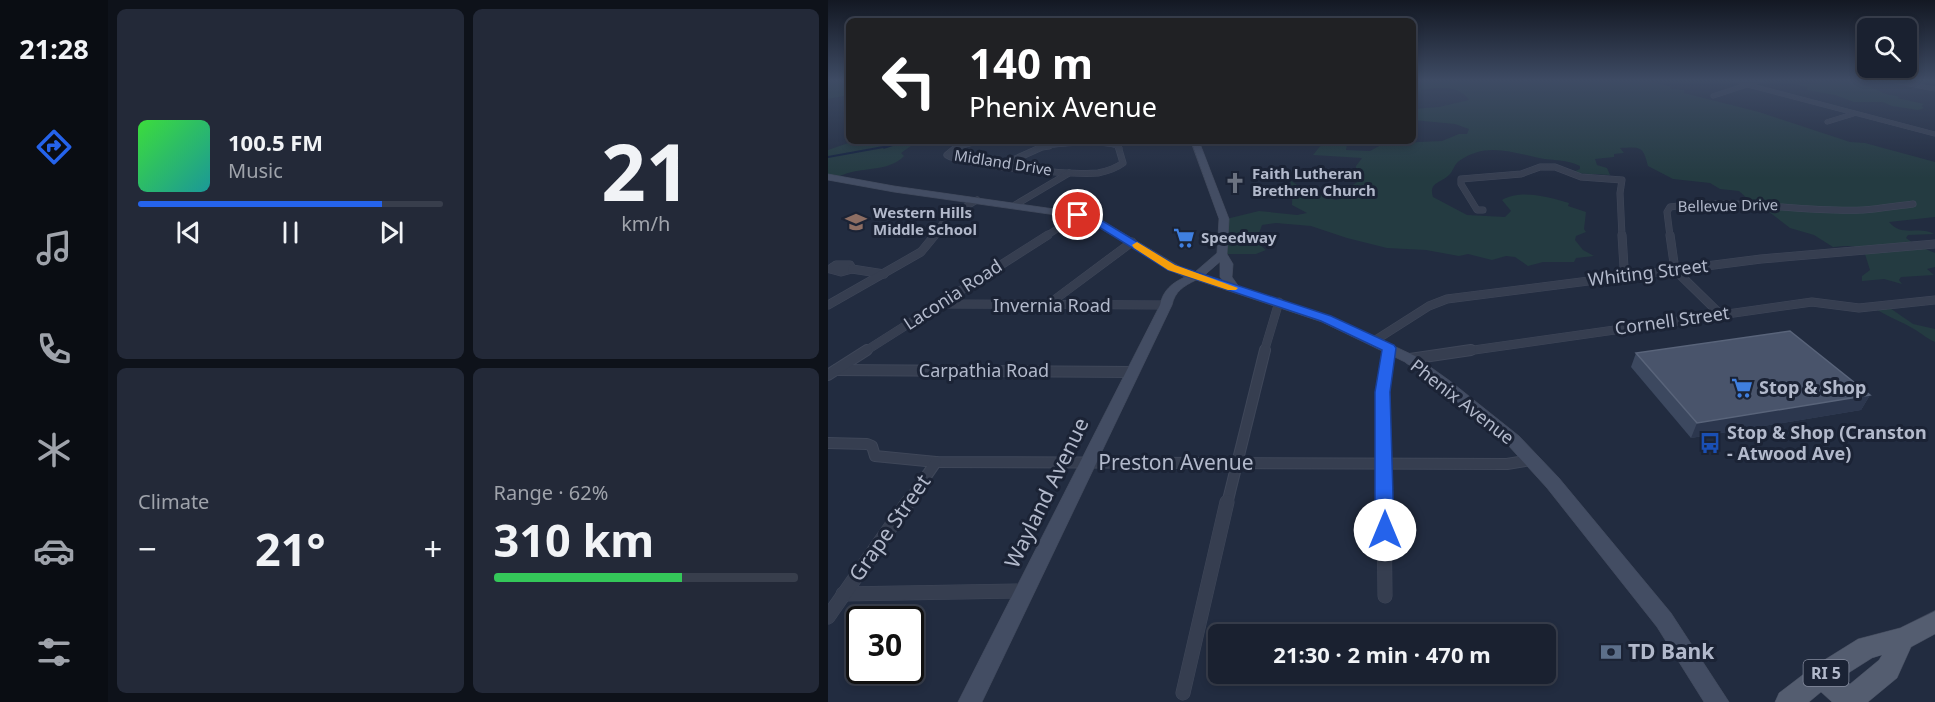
<!DOCTYPE html>
<html lang="en">
<head>
<meta charset="utf-8">
<style>
  body { margin:0; font-family:"Noto Sans",sans-serif; background:#232938; color:#f1f3f6; height:100vh; display:flex; flex-direction:column; font-size:22px; white-space:nowrap }
  * { box-sizing:border-box; margin:0 }
  p { font-size:20px; color:#9fa3ab }
  .icon { flex:none; width:33px; height:33px; fill:none; stroke:currentColor; stroke-width:2; stroke-linecap:round; stroke-linejoin:round }
  .map { position:relative; flex:1; overflow:hidden }
  .sheet { display:flex; flex-direction:column; gap:9px; padding:9px; background:#0e121a; width:720px }
  .sheet>* { flex:none }
  .top-card { position:absolute; left:18px; top:18px; width:570px; height:126px; border-radius:9px; box-shadow:0 3px 9px #0003,0 0 0 2px #383e4c; background:#202124; color:#fff; overflow:hidden }
  .controls { position:absolute; left:1029px; top:18px; display:grid; gap:12px }
  .controls a { display:grid; place-items:center; width:60px; height:60px; border-radius:9px; background:#1a2130; box-shadow:0 3px 9px #0003,0 0 0 2px #383e4c; font-size:30px }
  .speed { position:absolute; left:18px; top:606px; display:flex; gap:12px; font-size:30px; font-weight:700; text-align:center }
  .speed>* { display:grid; place-content:center; width:78px; height:78px; border-radius:50%; background:#1a2130; box-shadow:0 3px 9px #0003,0 0 0 2px #383e4c; line-height:1 }
  .speed .limit { border:3px solid #111; border-radius:9px; background:#fff; color:#111 }
  .pin { position:absolute; display:grid; place-items:center; width:51px; height:51px; color:#fff; margin:-26px; border:3px solid #fff; border-radius:50%; box-shadow:0 2px 6px #0007 }
  .me { position:absolute; width:66px; margin:-33px; rotate:0deg; stroke-linejoin:round; filter:drop-shadow(0 0 4px #0008) }
  .turn { display:flex; align-items:center; gap:21px; height:126px; padding:0 24px; font-size:27px }
  .turn .icon { width:78px; height:78px; stroke-width:2.5 }
  .turn b { display:block; font-size:42px; line-height:51px }
  .big { font-size:45px; font-weight:700; line-height:1.1 }
  .sheet .tile { flex:1; display:flex; flex-direction:column; justify-content:center; gap:9px; min-width:0; padding:0 21px; border-radius:9px; background:#232938 }
  .sheet .dial { align-items:center; gap:0 }
  .dial b { font-size:78px; line-height:1 }
  .song { display:flex; align-items:center; gap:18px }
  .cover { width:72px; height:72px; border-radius:9px; background:linear-gradient(135deg,hsl(120 70% 55%),hsl(180 70% 35%)) }
  .played { height:6px; border-radius:3px; background:linear-gradient(90deg,#2563eb 80%,#383e4c 80%) }
  .keys { display:flex; justify-content:space-around; direction:ltr }
  .heat { display:flex; justify-content:space-between; align-items:center; font-size:33px; direction:ltr }
  .charge { height:9px; border-radius:4px; background:linear-gradient(90deg,#34c759 62%,#383e4c 0) }
  .sheet .tiles { flex:1; display:grid; gap:9px; grid-template-columns:repeat(2,1fr) }
  .trip { position:absolute; left:380px; top:624px; width:348px; height:60px; border-radius:9px; background:#1a2130; box-shadow:0 3px 9px #0003,0 0 0 2px #383e4c; font-weight:700; line-height:60px; text-align:center }
  main { display:flex; flex:1; min-height:0 }
  .menu { display:flex; flex-direction:column; width:108px; justify-content:space-around; align-items:center; background:#0a0d13; color:#9fa3ab }
  .menu .icon { width:42px; height:42px }
  .menu .on { color:#2563eb }
  .menu b { font-size:27px; color:#f1f3f6 }
  .map>svg:first-child { display:block }
  .green { fill:#243b41 }
  .lines { fill:none; stroke-linecap:round; stroke-linejoin:round }
  .stream-far1 { stroke:#14223f; stroke-width:1.5 }
  .stream { stroke:#14223f; stroke-width:2 }
  .minor-far4-casing { stroke:#3f4759; stroke-width:5 }
  .minor-far3-casing { stroke:#3f4759; stroke-width:7 }
  .minor-far2-casing { stroke:#3f4759; stroke-width:9 }
  .minor-far1-casing { stroke:#3f4759; stroke-width:12 }
  .minor-casing { stroke:#3f4759; stroke-width:15 }
  .secondary-casing { stroke:#3f4759; stroke-width:1 }
  .primary-casing { stroke:#3f4759; stroke-width:1 }
  .minor-far4 { stroke:#363e50; stroke-width:4.5 }
  .minor-far3 { stroke:#363e50; stroke-width:6 }
  .minor-far2 { stroke:#363e50; stroke-width:8 }
  .minor-far1 { stroke:#363e50; stroke-width:10 }
  .minor { stroke:#363e50; stroke-width:14 }
  .secondary { fill:#434d63; fill-rule:evenodd }
  .primary { fill:#545d70; fill-rule:evenodd }
  .wall { fill:#3c485f }
  .shaded-wall { fill:#2c374e }
  .building { fill:#49546b; stroke:#59647a; stroke-width:1.5 }
  .route { fill:#2563eb; stroke:#184099; stroke-width:1.5 }
  .slow { fill:#f59e0b }
  .labels { text-anchor:middle; stroke-width:6; stroke-linejoin:round; paint-order:stroke }
  .far-street-label { font-size:15px; fill:#b2b9cb; stroke:#1b2335 }
  .far-poi-label { font-size:15px; font-weight:bold; fill:#b2b9cb; stroke:#1b2335; text-anchor:start }
  .shield { fill:#1b2335; stroke:#858c9e; stroke-width:1.5 }
  .shield-label { font-size:16px; font-weight:bold; fill:#b2b9cb }
  .street-label { font-size:18px; fill:#b2b9cb; stroke:#1b2335 }
  .poi-label { font-size:18px; font-weight:bold; fill:#b2b9cb; stroke:#1b2335; text-anchor:start }
  .near-street-label { font-size:21px; fill:#b2b9cb; stroke:#1b2335 }
  .near-poi-label { font-size:21px; font-weight:bold; fill:#b2b9cb; stroke:#1b2335; text-anchor:start }
</style>
</head>
<body>
<main>
<nav class="menu">
<b>21:28</b>
<svg class="icon on" aria-label="directions" viewBox="0 0 24 24"><path d="M12 3l9 9-9 9-9-9zM9 14v-3h6M13 9l2 2-2 2"/></svg>
<svg class="icon" aria-label="music" viewBox="0 0 24 24"><path d="M9 18V5l10-2v13"/><circle cx="6" cy="18" r="3"/><circle cx="16" cy="16" r="3"/></svg>
<svg class="icon" aria-label="phone" viewBox="0 0 24 24"><path d="M5 4h4l2 5-3 2q2 4 5 5l2-3 5 2v4C11 20 4 13 5 4z"/></svg>
<svg class="icon" aria-label="climate" viewBox="0 0 24 24"><path d="M12 3v18M4 7l16 10M4 17L20 7"/></svg>
<svg class="icon" aria-label="car" viewBox="0 0 24 24"><path d="M5 17H2v-5l4-1 3-4h7l3 4 3 1v5h-3M9 17h6M6 11h13"/><circle cx="7" cy="17" r="2"/><circle cx="17" cy="17" r="2"/></svg>
<svg class="icon" aria-label="filters" viewBox="0 0 24 24"><path d="M4 7h16M4 17h16"/><circle cx="9" cy="7" r="2"/><circle cx="15" cy="17" r="2"/></svg>
</nav>
<section class="sheet">
<div class="tiles">
<div class="tile">
<div class="song"><i class="cover"></i><div><b>100.5 FM</b><p>Music</p></div></div>
<div class="played"></div>
<div class="keys"><svg class="icon" aria-label="previous" viewBox="0 0 24 24"><path d="M18 5L8 12l10 7zM5 5v14"/></svg><svg class="icon" aria-label="pause" viewBox="0 0 24 24"><path d="M8 5v14M16 5v14"/></svg><svg class="icon" aria-label="next" viewBox="0 0 24 24"><path d="M6 5l10 7-10 7zM19 5v14"/></svg></div>
</div>
<div class="tile dial"><b>21</b><p>km/h</p></div>
<div class="tile"><p>Climate</p>
<div class="heat"><a>−</a><b class="big">21°</b><a>+</a></div>
</div>
<div class="tile"><p>Range · 62%</p><b class="big">310 km</b><div class="charge"></div></div>
</div>
</section>
<div class="map">
<svg width="1107" height="702" viewBox="0 0 1107 702">
  <rect width="100%" height="100%" fill="#222c40"/>
  <g class="green">
    <polygon points="0,80 21,80 21,95 0,99"/>
    <path d="M585 80H825L824 82 841 86 844 89 856 90V93L931 112 1022 142 1037 143 1107 162V217L1061 222C1074 238 1092 225 1106 234L1080 235 1078 238 1088 245 1107 253V267L1099 269 1106 275 1073 277 1071 280 1074 284 1056 279 1034 281V276L1042 270 1036 251C1026 244 1017 246 1005 247L986 235 962 228 936 208 923 202 911 191 892 189 882 183 845 179 820 166C815 146 813 147 792 148L796 153 786 154V157L767 159 769 165 779 168 782 175 743 173 752 169V166C738 159 726 161 711 158 682 152 658 142 631 161 626 165 625 171 622 174 614 183 600 182 605 197L639 215 677 217 683 211 674 200C693 189 720 197 741 203L740 206 758 212 756 229 758 232 748 236 747 240 755 250 766 256 748 258 746 262H715L700 266 687 257 678 256 664 260 640 254 631 256 598 250 559 248 519 238 483 226 448 223 434 225 430 236 431 244 438 250 428 254H394V220L431 211 469 215 479 213 464 205C464 197 466 193 460 187L463 185 462 180 479 192 494 194 507 200 532 195 523 186 531 181 534 174 528 169V166L534 158 485 155 493 145 489 141 519 145 518 150 542 151 551 146 568 143 614 141 631 134H639L641 129 627 124 585 120V109L611 107 641 100C629 82 604 89 585 91Z"/>
    <path d="M1008 80C1026 80 1040 85 1053 92 1058 95 1066 95 1072 97L1069 98 1096 104 1093 106 1096 108 1090 110 1064 106 1055 102H1026L1007 95 978 90 980 87 967 84H986L989 83V81L1011 82Z"/>
    <path d="M26 141H101L83 146 73 153 76 156C63 170 41 168 24 172 14 174 10 179 0 177V150Z"/>
    <path d="M1059 306 1085 324 1107 329V342C1098 338 1093 333 1086 329 1073 321 1059 317 1045 307Z"/>
  </g>
  <g class="lines">
    <polyline class="stream-far1" points="56,148 78,141"/>
    <polyline class="stream" points="0,157 61,146"/>
    <defs>
      <g id="minor-far4">
        <polyline points="907,80 923,84"/>
        <polyline points="1061,80 1107,89"/>
        <polyline points="920,85 1107,134"/>
        <polyline points="885,96 934,80"/>
        <polyline points="999,122 1025,114"/>
        <polyline points="127,148 152,141"/>
        <path d="M212 148C226 144 281 139 292 148"/>
      </g>
      <g id="minor-far3">
        <path d="M130 146 119 155C136 166 246 175 270 173 280 171 287 169 295 163L290 146"/>
        <polyline points="174,165 214,147 221,146"/>
        <polyline points="187,205 241,173"/>
        <polyline points="655,210 649,210 633,184 633,179 693,174 712,167 727,167 753,177 794,180 792,193 794,236"/>
        <polyline points="107,236 117,219 149,200"/>
        <polyline points="218,236 251,215"/>
        <path d="M842 236 839 212 842 207C906 197 971 213 1035 210 1051 209 1068 206 1085 204"/>
      </g>
      <g id="minor-far2">
        <polyline points="794,235 796,267 801,276"/>
        <polyline points="842,235 847,270 892,314"/>
        <polygon points="8,265 22,265 24,269 13,272 2,269"/>
        <polyline points="24,269 56,274"/>
        <polyline points="111,304 338,305"/>
        <polyline points="0,305 93,252 107,235"/>
        <polyline points="218,306 304,242"/>
        <polyline points="546,341 601,306 619,299 933,259 1107,244"/>
        <polyline points="36,352 220,235"/>
        <polyline points="436,352 451,302"/>
        <polyline points="560,352 561,348"/>
        <polyline points="632,352 984,302 1031,308 1107,300"/>
      </g>
      <g id="minor-far1">
        <polyline points="582,359 643,350"/>
        <polyline points="8,370 305,372"/>
        <polyline points="0,375 39,350"/>
        <polyline points="0,443 39,444 44,446 47,456 108,462 679,464 703,460"/>
        <polyline points="79,504 108,462"/>
        <polyline points="399,504 437,350"/>
        <polyline points="556,504 555,392 561,350"/>
      </g>
      <g id="minor">
        <polyline points="556,502 557,596"/>
        <polyline points="15,594 196,591"/>
        <polyline points="0,617 80,502"/>
        <polyline points="355,693 399,502"/>
      </g>
      <path id="secondary" d="M363 141H371L401 219 399 254 405 264 404 277 411 287 502 316 587 356 622 381 691 436 731 478 843 613 901 702H876L829 627 719 488 679 444 612 387 577 362 494 322 368 280C356 286 347 291 344 305L154 702H130L332 305C335 290 344 283 357 277L348 273 265 224 249 218 66 192 0 180V174L66 186 254 213 273 220 356 269 367 272 389 253 391 219ZM392 262V277L395 281 377 275Z"/>
      <path id="primary" d="M1107 611V634L1083 647 1069 678 1040 702H1004L993 692 981 702H947L951 693 985 667 1030 639 1072 628ZM1054 655 1051 660 1022 684 1014 677 1044 658Z"/>
    </defs>
    <use href="#minor-far4" class="minor-far4-casing"/>
    <use href="#minor-far3" class="minor-far3-casing"/>
    <use href="#minor-far2" class="minor-far2-casing"/>
    <use href="#minor-far1" class="minor-far1-casing"/>
    <use href="#minor" class="minor-casing"/>
    <use href="#secondary" class="secondary-casing"/>
    <use href="#primary" class="primary-casing"/>
    <use href="#minor-far4" class="minor-far4"/>
    <use href="#minor-far3" class="minor-far3"/>
    <use href="#minor-far2" class="minor-far2"/>
    <use href="#minor-far1" class="minor-far1"/>
    <use href="#minor" class="minor"/>
    <use href="#secondary" class="secondary"/>
    <use href="#primary" class="primary"/>
  </g>
  <polygon class="wall" points="808,353 1042,395 1033,410 863,438 803,367"/>
  <polygon class="shaded-wall" points="1042,395 1033,410 863,438 869,423"/>
  <polygon class="building" points="962,331 1042,395 869,423 808,353"/>
  <linearGradient id="sky" x2="0" y2="1"><stop stop-color="#131823"/><stop offset="0.45" stop-color="#3e4b64"/><stop offset="1" stop-color="#3e4b64" stop-opacity="0"/></linearGradient>
  <rect width="1107" height="178" fill="url(#sky)"/>
  <polygon class="route" points="250,212 273,220 347,265 503,316 566,345 568,348 562,392 566,530 563,535 557,537 550,535 547,530 547,392 554,350 493,321 340,270 266,224 247,217 247,213"/>
  <polygon class="slow" points="309,242 347,265 410,288 408,290 400,290 340,270 306,248 304,245"/>
  <defs>
    <symbol id="church-bare" viewBox="-9 -9 18 18"><path d="M-1.2-6h2.4v3.5h3.3v2.4h-3.3V6h-2.4V-.1h-3.3v-2.4h3.3Z" fill="#6b7280" stroke="#1b2335" stroke-width="2.5" paint-order="stroke"/></symbol>
    <symbol id="school-bare" viewBox="-9 -9 18 18"><path d="M0-5L7-2L0 1L-7-2ZM-4 1L0 2.5L4 1V4Q0 6-4 4Z" fill="#8d6e63" stroke="#1b2335" stroke-width="2.5" paint-order="stroke"/></symbol>
    <symbol id="supermarket-bare" viewBox="-9 -9 18 18"><path d="M-6-5.5h2.5l.6 2H6L4.5 2H-2.5L-4.4-4H-6ZM-1.5 3.2a1.3 1.3 0 1 0 .1 0ZM3 3.2a1.3 1.3 0 1 0 .1 0Z" fill="#3f7fe0" stroke="#1b2335" stroke-width="2.5" paint-order="stroke"/></symbol>
    <symbol id="bus-bare" viewBox="-9 -9 18 18"><path d="M-5-6H5V4H4V6H2V4H-2V6H-4V4H-5ZM-3.5-4V0h7V-4ZM-3.5 1.2v1.5H-2V1.2ZM2 1.2v1.5H3.5V1.2Z" fill="#1a4fb4" stroke="#1b2335" stroke-width="2.5" paint-order="stroke"/></symbol>
    <symbol id="bank-bare" viewBox="-9 -9 18 18"><path d="M-6-4H6V4H-6ZM0-2.3a2.3 2.3 0 1 0 0 4.6a2.3 2.3 0 1 0 0-4.6Z" fill="#5c6f8a" stroke="#1b2335" stroke-width="2.5" paint-order="stroke"/></symbol>
  </defs>
  <g fill-rule="evenodd">
    <use href="#church-bare" x="392" y="168" width="30" height="30"/>
    <use href="#school-bare" x="13" y="207" width="30" height="30"/>
    <use href="#supermarket-bare" x="341" y="223" width="30" height="30"/>
    <use href="#supermarket-bare" x="899" y="373" width="30" height="30"/>
    <use href="#bus-bare" x="867" y="428" width="30" height="30"/>
    <use href="#bank-bare" x="768" y="637" width="30" height="30"/>
  </g>
  <g class="labels">
    <g class="far-street-label">
      <text transform="translate(175 163) rotate(9)" y="5">Midland Drive</text>
      <text transform="translate(900 206) rotate(-1)" y="5">Bellevue Drive</text>
    </g>
    <g class="far-poi-label">
      <text x="424" y="179">Faith Lutheran<tspan x="424" dy="17">Brethren Church</tspan></text>
      <text x="45" y="218">Western Hills<tspan x="45" dy="17">Middle School</tspan></text>
      <text x="373" y="243">Speedway</text>
    </g>
    <rect class="shield" x="975.5" y="660" width="45" height="26" rx="4.5"/>
    <g class="shield-label">
      <text x="998" y="679">RI 5</text>
    </g>
    <g class="street-label">
      <text transform="translate(820 273) rotate(-7)" y="6">Whiting Street</text>
      <text transform="translate(125 295) rotate(-33)" y="6">Laconia Road</text>
      <text x="224" y="312">Invernia Road</text>
      <text transform="translate(844 321) rotate(-8)" y="6">Cornell Street</text>
      <text x="156" y="377">Carpathia Road</text>
      <text transform="translate(634 402) rotate(38)" y="6">Phenix Avenue</text>
    </g>
    <g class="poi-label">
      <text x="931" y="394">Stop &amp; Shop</text>
      <text x="899" y="439">Stop &amp; Shop (Cranston<tspan x="899" dy="21">- Atwood Ave)</tspan></text>
    </g>
    <g class="near-street-label">
      <text x="348" y="470">Preston Avenue</text>
      <text transform="translate(219 493) rotate(-64)" y="7">Wayland Avenue</text>
      <text transform="translate(62 528) rotate(-55)" y="7">Grape Street</text>
    </g>
    <g class="near-poi-label">
      <text x="800" y="659">TD Bank</text>
    </g>
  </g>
</svg>
<div class="controls">
<a><svg class="icon" aria-label="search" viewBox="0 0 24 24"><circle cx="10" cy="10" r="6"/><path d="M15 15l6 6"/></svg></a>
</div>
<div class="speed"><div class="limit">30</div></div>
<div class="pin" style="left:250px;top:215px;background:#d93025"><svg class="icon" aria-label="arrive" viewBox="0 0 24 24"><path d="M6 21V4h12l-3 4 3 4H6"/></svg></div>
<svg class="me" style="left:557px;top:530px" viewBox="-20 -20 40 40"><circle r="19" fill="#fff"/><path d="M0-13L10 11 0 6-10 11z" fill="#2563eb"/></svg>
<div class="trip">21:30 · 2 min · 470 m</div>
<div class="top-card">
<div class="turn"><svg class="icon" aria-label="left" viewBox="0 0 24 24"><path d="M17 20v-9H6M10 6l-5 5 5 5"/></svg><div><b>140 m</b>Phenix Avenue</div></div>
</div>
</div>
</main>
</body>
</html>
